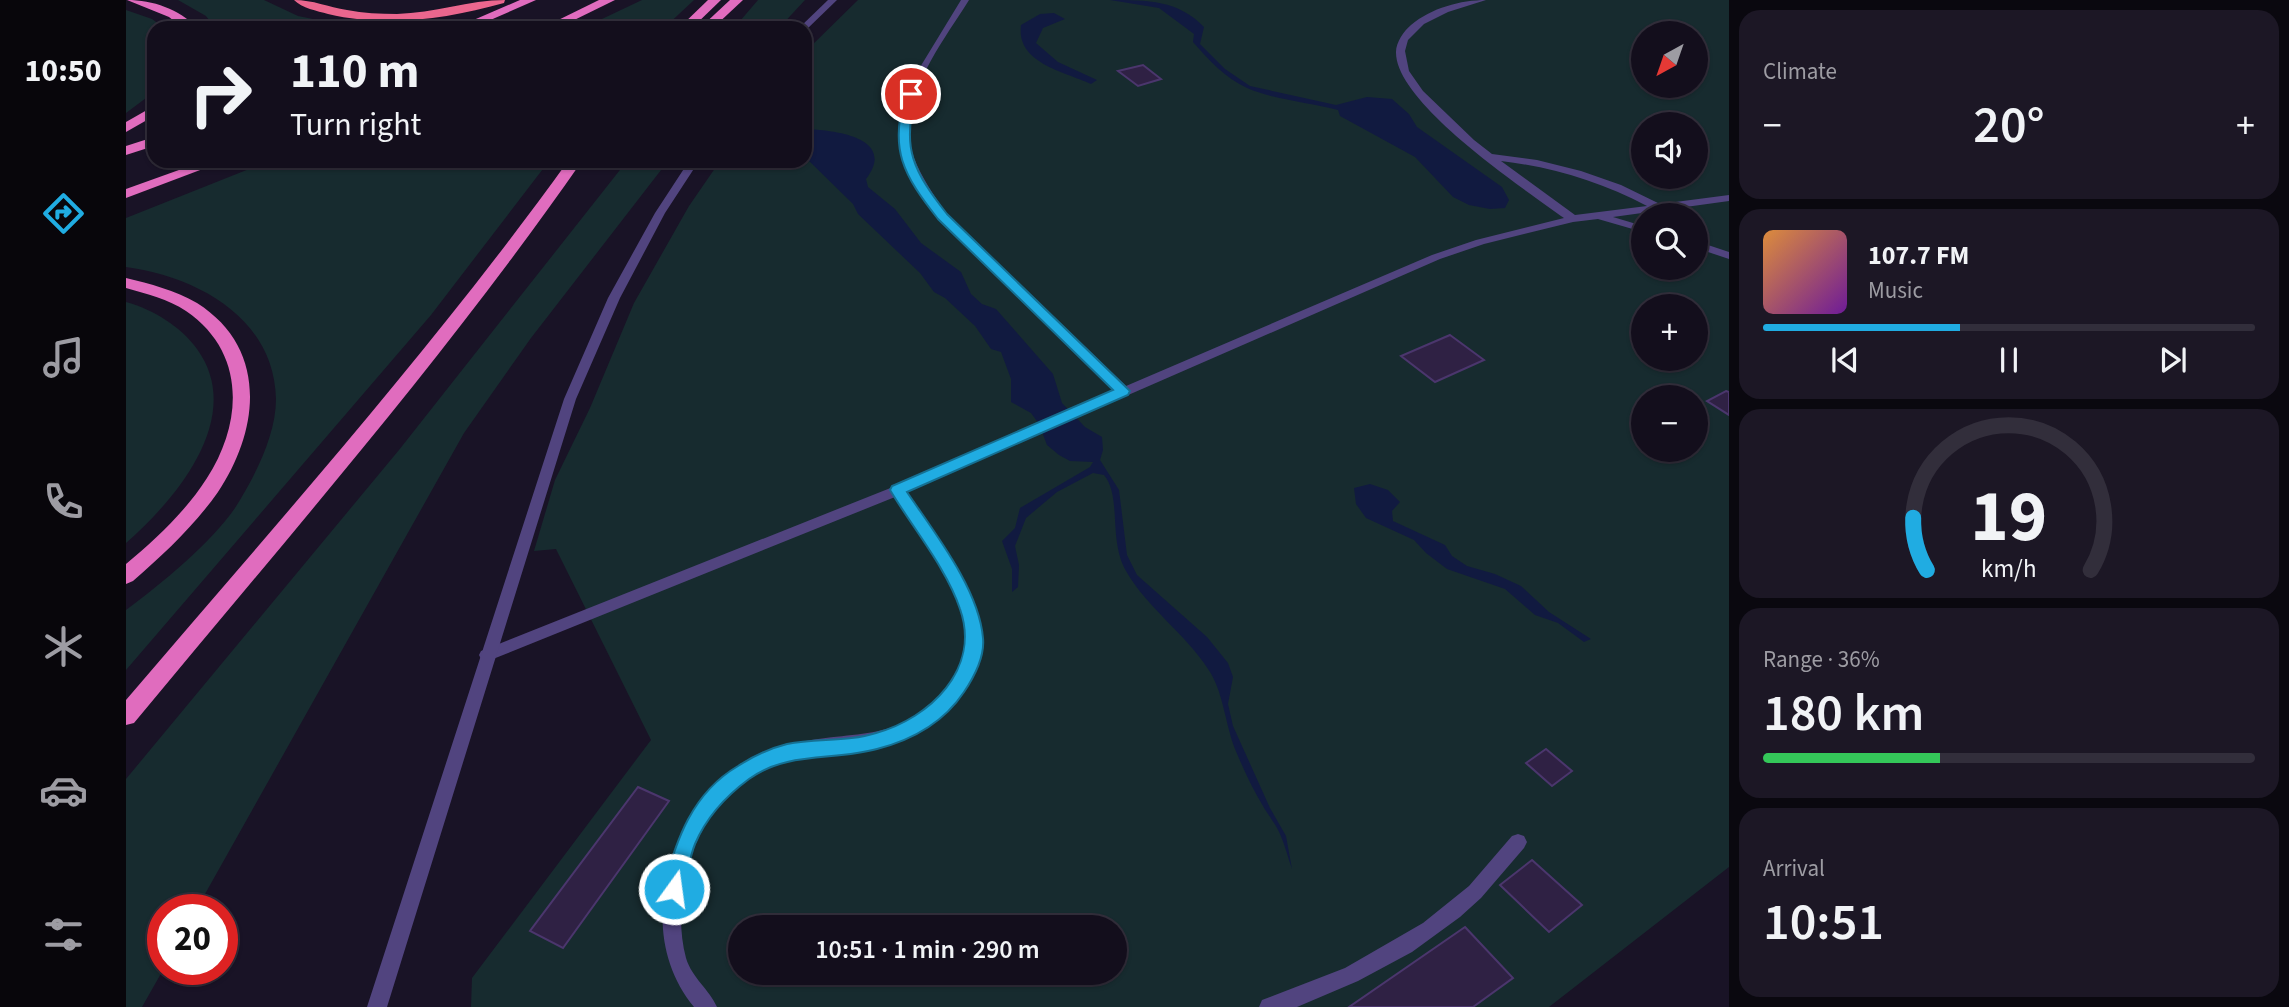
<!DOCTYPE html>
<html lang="en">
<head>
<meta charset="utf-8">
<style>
  body { margin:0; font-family:"Source Sans 3",sans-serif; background:#1c1725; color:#f1f3f6; height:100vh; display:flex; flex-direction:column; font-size:26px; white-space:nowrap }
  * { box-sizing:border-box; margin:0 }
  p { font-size:23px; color:#9d9ca3 }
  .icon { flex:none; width:38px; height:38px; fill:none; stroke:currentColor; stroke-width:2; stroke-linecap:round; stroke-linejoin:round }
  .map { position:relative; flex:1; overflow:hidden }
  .panel { display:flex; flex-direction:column; gap:10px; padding:10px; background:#0a080f; width:560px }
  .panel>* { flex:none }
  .hud { position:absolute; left:21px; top:21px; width:665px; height:147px; border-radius:21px; box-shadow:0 2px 5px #0004,0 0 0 2px #322e3b; background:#130e1c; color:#f1f3f6; overflow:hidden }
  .needle { width:46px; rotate:220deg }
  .tools { position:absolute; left:1505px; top:21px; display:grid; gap:14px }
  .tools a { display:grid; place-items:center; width:77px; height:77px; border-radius:50%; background:#130e1c; box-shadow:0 2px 5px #0004,0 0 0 2px #322e3b; font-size:35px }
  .speed { position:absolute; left:21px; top:894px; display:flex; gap:14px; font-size:35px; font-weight:700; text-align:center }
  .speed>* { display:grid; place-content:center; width:91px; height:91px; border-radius:50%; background:#130e1c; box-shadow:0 2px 5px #0004,0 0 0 2px #322e3b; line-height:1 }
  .speed .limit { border:10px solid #d22; background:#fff; color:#111 }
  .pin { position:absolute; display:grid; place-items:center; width:60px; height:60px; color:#fff; margin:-30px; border:4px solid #fff; border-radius:50%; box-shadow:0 2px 7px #0007 }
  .me { position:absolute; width:77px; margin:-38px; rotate:14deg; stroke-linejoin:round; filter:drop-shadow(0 0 5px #0008) }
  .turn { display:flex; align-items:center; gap:24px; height:147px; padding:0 28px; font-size:32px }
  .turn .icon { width:91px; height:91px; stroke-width:2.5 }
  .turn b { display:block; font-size:49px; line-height:60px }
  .big { font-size:52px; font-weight:600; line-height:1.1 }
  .panel .card { flex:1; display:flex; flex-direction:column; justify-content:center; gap:10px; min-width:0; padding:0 24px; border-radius:21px; background:#1c1725 }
  .panel .dial { align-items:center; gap:0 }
  .dial svg { height:182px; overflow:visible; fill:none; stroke:#322e3b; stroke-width:7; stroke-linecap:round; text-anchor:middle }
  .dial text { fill:#f1f3f6; stroke:none }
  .song { display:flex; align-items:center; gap:21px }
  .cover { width:84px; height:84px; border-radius:10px; background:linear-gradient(135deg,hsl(30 70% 55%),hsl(280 70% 35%)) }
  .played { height:7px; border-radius:4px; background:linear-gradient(90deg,#20ace2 40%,#322e3b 40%) }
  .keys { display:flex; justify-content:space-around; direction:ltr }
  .heat { display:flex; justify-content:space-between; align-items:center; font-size:38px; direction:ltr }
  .charge { height:10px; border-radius:5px; background:linear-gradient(90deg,#34c759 36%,#322e3b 0) }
  .trip { position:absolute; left:602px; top:915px; width:399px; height:70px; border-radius:35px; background:#130e1c; box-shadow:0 2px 5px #0004,0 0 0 2px #322e3b; font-weight:600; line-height:70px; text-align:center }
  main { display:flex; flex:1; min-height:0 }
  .menu { display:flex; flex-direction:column; width:126px; justify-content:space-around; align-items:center; background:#08060b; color:#9d9ca3 }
  .menu .icon { width:49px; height:49px }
  .menu .selected { color:#20ace2 }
  .menu b { font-size:32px; color:#f1f3f6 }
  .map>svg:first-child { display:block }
  .green { fill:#172b2f; fill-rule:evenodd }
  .water { fill:#111a40 }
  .building { fill:#2f2144; stroke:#4b366d; stroke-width:2 }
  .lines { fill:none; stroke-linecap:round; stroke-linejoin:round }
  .service { fill:#51447f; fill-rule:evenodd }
  .minor { fill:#51447f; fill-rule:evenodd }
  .trunk { fill:#e06cbe; fill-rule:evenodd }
  .motorway { fill:#eb668e; fill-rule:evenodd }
  .route { fill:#20ace2; stroke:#157093; stroke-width:2 }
</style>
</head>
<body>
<main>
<nav class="menu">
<b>10:50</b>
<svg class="icon selected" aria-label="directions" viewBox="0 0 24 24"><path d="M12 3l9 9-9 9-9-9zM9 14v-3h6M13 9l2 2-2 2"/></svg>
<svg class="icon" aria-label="music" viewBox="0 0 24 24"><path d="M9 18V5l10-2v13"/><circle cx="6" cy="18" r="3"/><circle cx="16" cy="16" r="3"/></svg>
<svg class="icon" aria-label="phone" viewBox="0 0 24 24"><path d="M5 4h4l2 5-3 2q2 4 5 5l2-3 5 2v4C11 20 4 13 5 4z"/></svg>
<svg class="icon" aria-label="climate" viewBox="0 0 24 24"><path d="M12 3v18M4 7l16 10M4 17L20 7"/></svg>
<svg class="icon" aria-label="car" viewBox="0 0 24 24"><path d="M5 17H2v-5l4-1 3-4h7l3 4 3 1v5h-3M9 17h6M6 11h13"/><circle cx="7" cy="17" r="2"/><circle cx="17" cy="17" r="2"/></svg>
<svg class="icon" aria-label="filters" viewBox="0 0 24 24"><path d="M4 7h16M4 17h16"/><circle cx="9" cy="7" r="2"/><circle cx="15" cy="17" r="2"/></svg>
</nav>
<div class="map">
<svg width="1603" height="1007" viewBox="0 0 1603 1007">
  <rect width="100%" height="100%" fill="#191326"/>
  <g class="green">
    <polygon points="52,0 138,0 172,16 232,28 89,28 80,16"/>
    <polygon points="516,0 568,0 538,28 457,28"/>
    <polygon points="632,0 679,0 653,28 608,28"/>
    <path d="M732 0H1603V867L1423 1007H345L346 978 525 740 430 549 408 551 429 480 464 408 508 303 563 206 594 161H679V52ZM1517 33H1570V86H1517ZM1517 124H1570V177H1517ZM1517 215H1570V268H1517ZM1517 306H1570V359H1517ZM1517 397H1570V450H1517ZM614 928H989V973H614Z"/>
    <polygon points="0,10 26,19 38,28 28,28 28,92 0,113"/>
    <path d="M143 161H423L305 315 0 670V610C33 586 87 541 109 508 128 478 150 436 150 399 148 318 72 277 0 267V218Z"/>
    <polygon points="501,161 542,161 405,338 338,433 70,910 37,910 37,970 16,1007 0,1007 0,779 273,450"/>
    <path d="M0 302C28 310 54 326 71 349 120 417 50 499 0 543Z"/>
  </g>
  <g class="water">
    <path d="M984 0C1022 0 1052 0 1078 27L1074 44 1099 69 1124 86 1210 105 1241 97 1266 99 1283 114 1291 127 1376 187 1383 200 1379 208 1364 209 1343 205 1327 197 1289 157 1214 116 1212 110C1183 102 1149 100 1121 88 1099 78 1082 59 1067 42L1068 34 1033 8Z"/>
    <path d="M928 13 939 19 917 28 910 43 932 62 971 80 965 84C937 71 890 63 895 25L914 14Z"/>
    <path d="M679 129C707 130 772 137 740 179L742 187 769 209 795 243 835 272 845 294 856 304 870 309 927 374 936 403 959 427 976 437 977 450 974 460 993 490 1001 555 1011 575 1081 637 1102 663 1107 677 1102 704 1107 726 1144 808 1160 836 1166 869C1162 858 1159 845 1154 834 1150 824 1142 815 1137 806 1126 788 1117 768 1109 749 1099 723 1097 690 1082 669 1059 633 1021 608 1000 571 982 539 996 497 978 475L967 473 931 492 900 518 889 546 893 565 892 587 886 592V569L876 541 889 528 894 508 964 467 967 462 944 461 933 455 921 445 913 424 905 413 885 402V379L875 352 865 349 849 326 819 298 808 292 794 273 732 214 727 204 679 157Z"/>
    <polygon points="1244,484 1262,490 1274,502 1266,511 1267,521 1319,545 1326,556 1341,566 1369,574 1395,586 1423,612 1465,639 1458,642 1432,623 1409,615 1379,589 1321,569 1300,553 1288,540 1240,518 1230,504 1228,488"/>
  </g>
  <g class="building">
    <polygon points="1017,65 1035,79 1012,86 992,71"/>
    <polygon points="1324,335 1358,360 1309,382 1275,356"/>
    <polygon points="1600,391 1603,392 1603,415 1581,401"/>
    <polygon points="1420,749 1446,771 1426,786 1400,763"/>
    <polygon points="512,787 543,801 437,948 404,931"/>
    <polygon points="1406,860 1456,905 1423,932 1374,885"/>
    <polygon points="1339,927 1387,978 1347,1007 1223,1007"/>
    <polygon points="733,973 774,973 734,980"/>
  </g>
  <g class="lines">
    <g class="service">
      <path d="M835 0H843C815 45 769 101 788 158 796 178 808 196 821 214L1000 386 1306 255 1350 240 1438 218C1398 189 1269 103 1270 52 1270 42 1278 31 1285 25 1305 8 1335 0 1360 0L1322 12 1298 24 1282 40 1279 51 1283 71 1297 91 1348 140 1366 154 1411 160 1455 171 1495 185 1534 204 1603 195V201L1487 217 1517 226V232L1472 219 1447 222 1358 244 1314 259 780 492C805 529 837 567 851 610 859 634 855 660 843 682 814 733 762 746 708 753 689 755 668 756 651 764 609 781 582 811 566 853 555 886 551 924 560 958 566 978 583 989 591 1007H568C539 972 531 927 540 882 548 843 568 798 602 774 619 762 639 752 659 746 725 727 772 748 822 686 839 665 844 637 836 611 823 569 793 533 769 497L367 659 361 661 355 659 353 655 355 651 767 487 989 391 813 218 790 184 777 156 773 130 776 106 785 82ZM1375 161C1427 167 1475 182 1521 206L1449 215Z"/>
      <polygon points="1570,241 1603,252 1603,259 1570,248"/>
      <polygon points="1392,834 1398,836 1401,842 1398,848 1355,898 1334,917 1286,952 1232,981 1171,1007 1133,1007 1136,1000 1219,968 1297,923 1343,886 1386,836"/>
    </g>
    <g class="minor">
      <polygon points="702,0 711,0 680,30 673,28"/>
      <polygon points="563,161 573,161 539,213 494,298 450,399 261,1007 241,1007 438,399 482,298 529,213"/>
    </g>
    <g class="trunk">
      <path d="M1 0C27 0 53 9 71 28H57L43 17Z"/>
      <polygon points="394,0 410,0 346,28 329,28"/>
      <polygon points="473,0 489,0 432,28 416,28"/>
      <polygon points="582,0 595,0 566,28 553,28"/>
      <polygon points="604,0 617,0 587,28 574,28"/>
      <polygon points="28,106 28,116 0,132 0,122"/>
      <polygon points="28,137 28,146 0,155 0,146"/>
      <polygon points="78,161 98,161 0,198 0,189"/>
      <path d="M442 161H456C319 358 161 538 8 723L0 725V700C151 523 306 350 442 161Z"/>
      <path d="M0 278C24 284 49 290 71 303 142 348 134 429 92 492 68 526 38 554 7 581L0 584V564C30 539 60 511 81 478 117 422 120 352 60 311 42 299 21 294 0 288Z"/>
    </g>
    <path class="motorway" d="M168 0C187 0 202 7 221 10 237 13 254 14 271 14 308 13 343 0 379 0L378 3C319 19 262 28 202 14 191 11 176 8 168 0Z"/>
  </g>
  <path class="route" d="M785 91 791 94C774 147 788 172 821 214L1004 391 1002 395 781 492C808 532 853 589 857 638 859 657 848 677 838 692 818 722 786 740 751 749 708 761 661 751 623 779 600 796 580 818 569 844 562 861 562 879 555 896L548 898 540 896 537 889C550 840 566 793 612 766 626 757 645 748 661 744 690 738 722 742 750 733 804 718 855 669 834 609 821 569 786 527 764 490L766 486 987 390 812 219C778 176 762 149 780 94Z"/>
</svg>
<div class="tools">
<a><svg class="needle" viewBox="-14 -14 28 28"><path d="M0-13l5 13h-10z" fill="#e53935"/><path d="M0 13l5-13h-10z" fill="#9d9ca3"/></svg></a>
<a><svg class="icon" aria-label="sound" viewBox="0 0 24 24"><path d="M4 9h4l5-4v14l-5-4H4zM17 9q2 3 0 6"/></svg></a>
<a><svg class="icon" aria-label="search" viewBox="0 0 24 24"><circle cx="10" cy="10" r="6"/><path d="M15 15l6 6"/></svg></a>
<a>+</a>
<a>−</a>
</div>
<div class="speed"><div class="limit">20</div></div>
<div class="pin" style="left:785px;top:94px;background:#d93025"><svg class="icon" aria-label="arrive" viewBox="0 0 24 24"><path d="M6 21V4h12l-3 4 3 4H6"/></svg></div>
<svg class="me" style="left:548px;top:889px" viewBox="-20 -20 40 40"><circle r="17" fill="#20ace2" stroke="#fff" stroke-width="3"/><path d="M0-11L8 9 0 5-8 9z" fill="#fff"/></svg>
<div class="trip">10:51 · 1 min · 290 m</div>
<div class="hud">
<div class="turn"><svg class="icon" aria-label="right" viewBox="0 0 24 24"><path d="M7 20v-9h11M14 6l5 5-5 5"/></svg><div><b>110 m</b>Turn right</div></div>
</div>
</div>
<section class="panel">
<div class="card"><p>Climate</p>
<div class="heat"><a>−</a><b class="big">20°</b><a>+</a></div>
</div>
<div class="card">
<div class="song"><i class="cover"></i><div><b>107.7 FM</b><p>Music</p></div></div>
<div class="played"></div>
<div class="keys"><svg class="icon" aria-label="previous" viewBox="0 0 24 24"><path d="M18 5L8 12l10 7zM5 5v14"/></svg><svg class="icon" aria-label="pause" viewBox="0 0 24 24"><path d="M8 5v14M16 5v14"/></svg><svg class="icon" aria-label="next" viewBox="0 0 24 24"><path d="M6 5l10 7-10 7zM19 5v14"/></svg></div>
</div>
<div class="card dial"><svg viewBox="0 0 100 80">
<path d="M14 69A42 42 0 1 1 86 69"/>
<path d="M14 69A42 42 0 0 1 8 46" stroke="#20ace2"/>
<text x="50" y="56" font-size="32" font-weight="700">19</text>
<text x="50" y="72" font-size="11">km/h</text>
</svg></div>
<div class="card"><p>Range · 36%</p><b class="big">180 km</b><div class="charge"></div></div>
<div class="card"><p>Arrival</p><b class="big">10:51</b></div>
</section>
</main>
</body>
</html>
